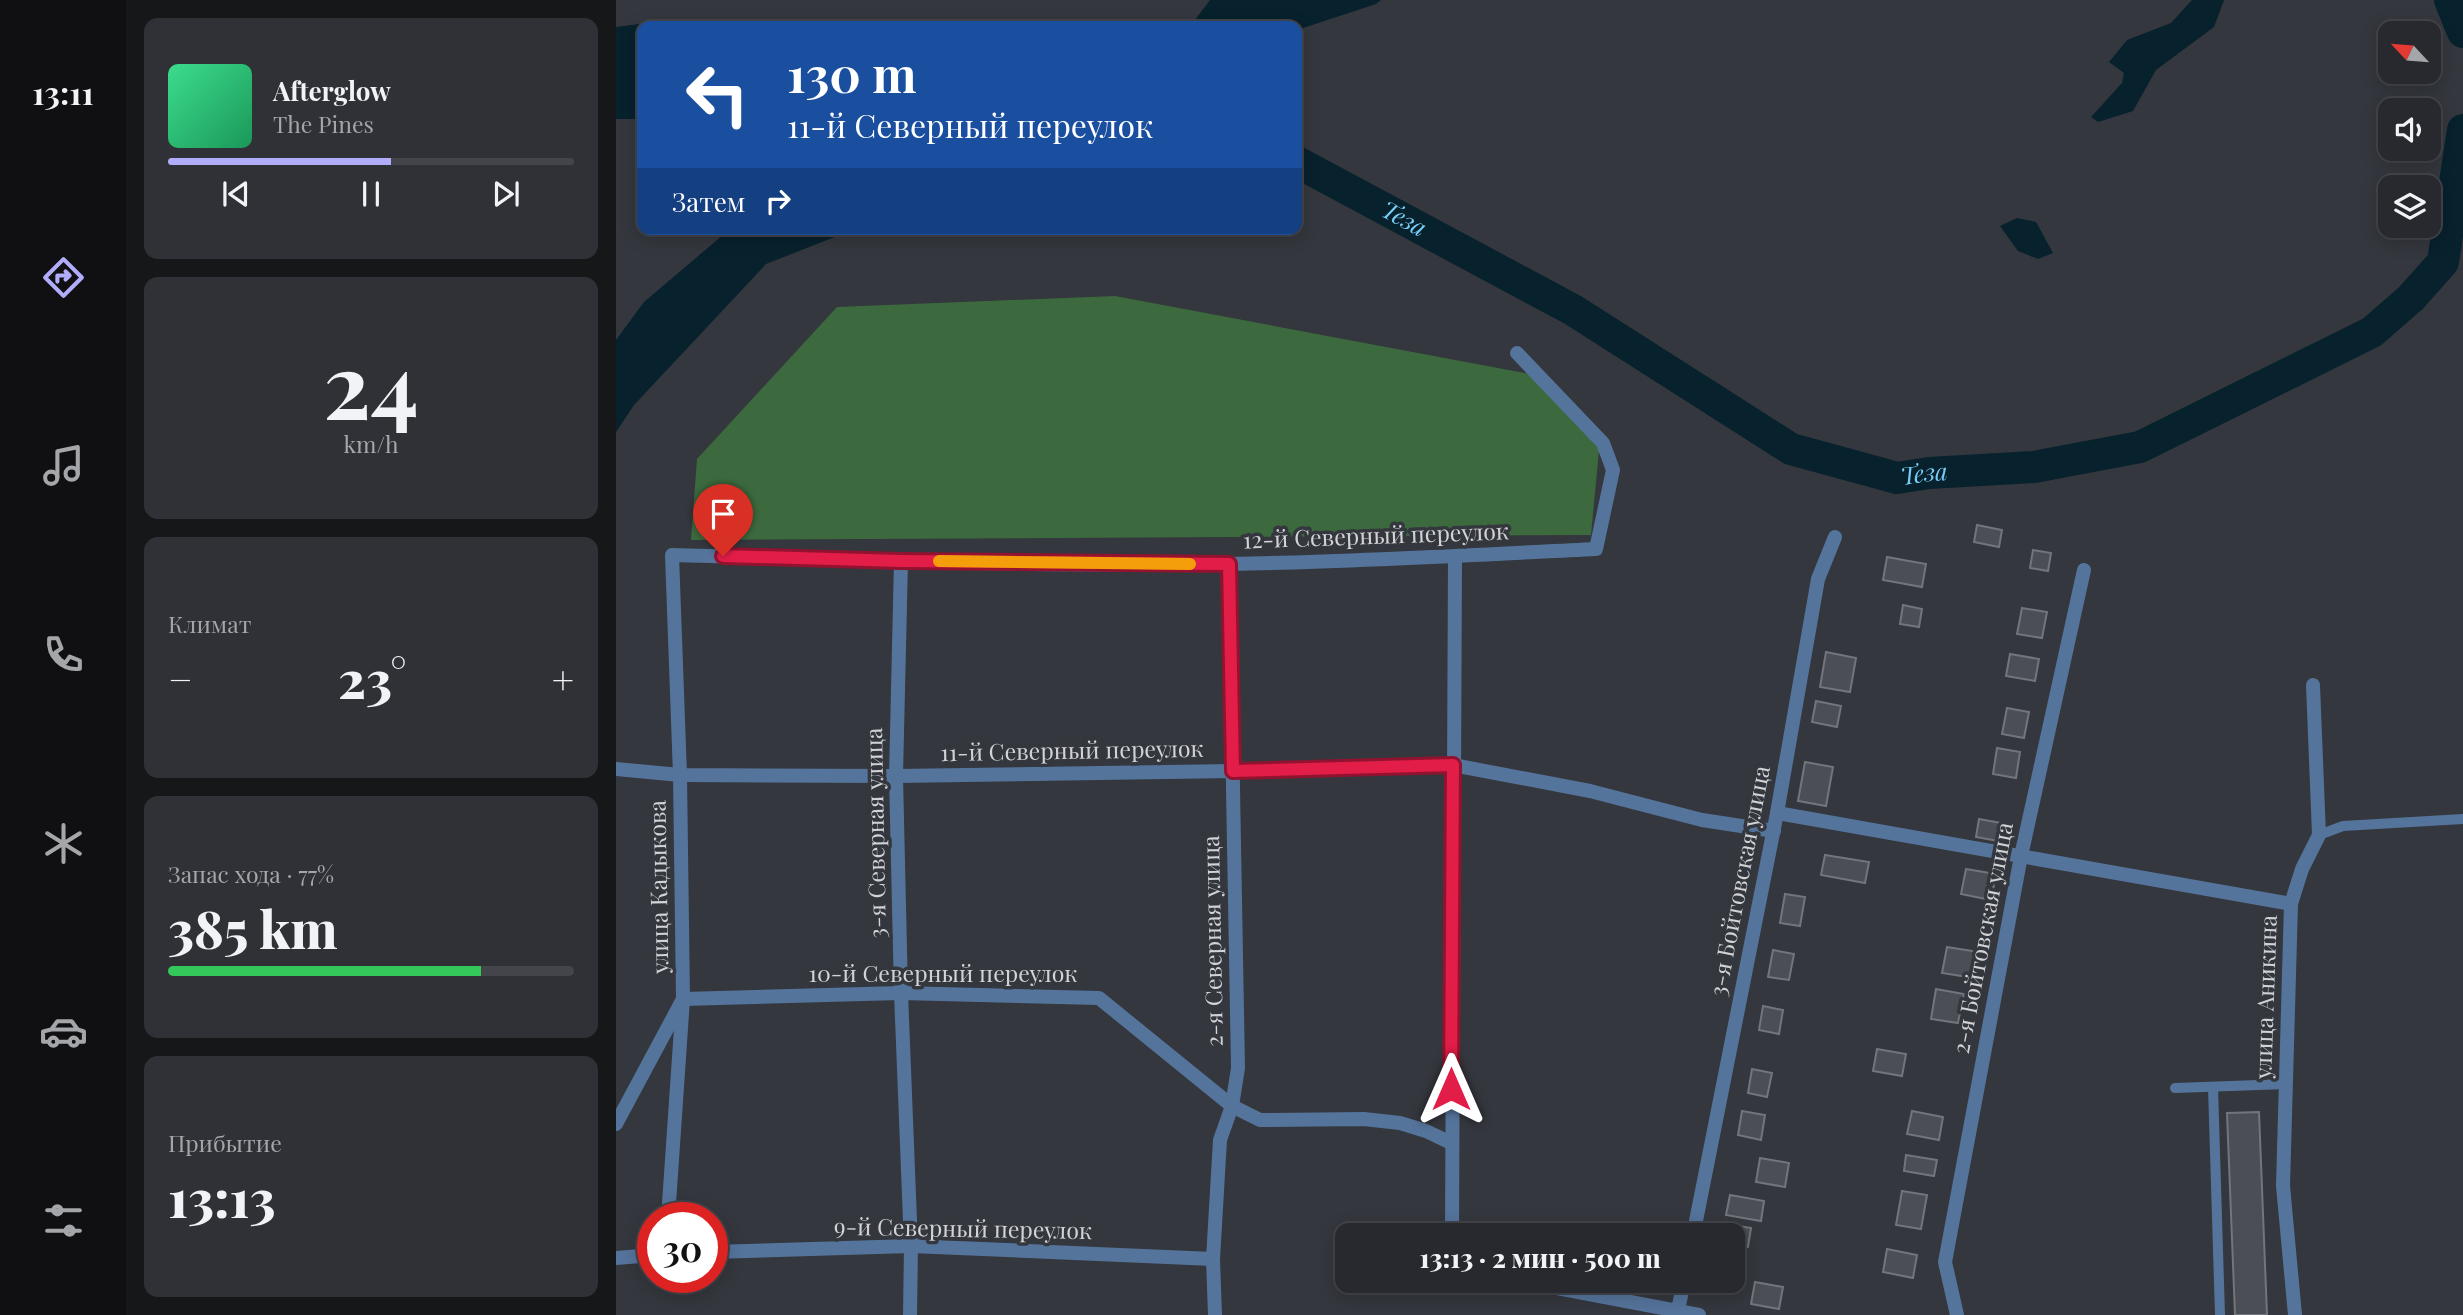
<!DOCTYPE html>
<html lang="ru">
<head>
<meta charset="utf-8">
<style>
  body { margin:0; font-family:"Playfair Display",serif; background:#2f3136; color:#f1f3f6; height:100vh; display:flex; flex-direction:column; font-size:26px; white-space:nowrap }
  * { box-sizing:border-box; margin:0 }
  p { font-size:23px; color:#a4a6aa }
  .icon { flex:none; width:38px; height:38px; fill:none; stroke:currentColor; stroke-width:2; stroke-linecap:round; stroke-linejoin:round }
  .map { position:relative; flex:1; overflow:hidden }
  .panel { display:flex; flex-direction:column; gap:18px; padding:18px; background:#151719; width:490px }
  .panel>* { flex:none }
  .guide { position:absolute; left:21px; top:21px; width:665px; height:214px; border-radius:14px; box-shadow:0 4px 18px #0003,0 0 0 2px #43454a; background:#1a4fa0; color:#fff; overflow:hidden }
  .needle { width:46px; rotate:296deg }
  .controls { position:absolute; left:1762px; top:21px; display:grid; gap:14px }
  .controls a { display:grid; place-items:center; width:63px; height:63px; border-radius:14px; background:#27292e; box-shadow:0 4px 18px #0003,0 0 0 2px #43454a; font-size:35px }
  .speed { position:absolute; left:21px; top:1202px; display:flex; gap:14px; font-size:35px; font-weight:700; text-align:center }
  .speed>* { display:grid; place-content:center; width:91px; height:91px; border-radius:50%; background:#27292e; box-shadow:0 4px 18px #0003,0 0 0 2px #43454a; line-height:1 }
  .speed .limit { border:10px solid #d22; background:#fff; color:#111 }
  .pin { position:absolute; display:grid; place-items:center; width:60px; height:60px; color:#fff; margin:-72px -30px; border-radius:50% 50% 50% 0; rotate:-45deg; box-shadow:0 0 7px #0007 }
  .pin .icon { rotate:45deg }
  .me { position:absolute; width:77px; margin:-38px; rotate:0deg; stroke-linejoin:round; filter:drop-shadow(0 0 5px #0008) }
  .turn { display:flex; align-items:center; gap:24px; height:147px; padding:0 35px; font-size:32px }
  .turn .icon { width:91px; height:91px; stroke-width:2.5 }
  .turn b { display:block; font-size:49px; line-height:60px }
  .then { display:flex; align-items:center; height:66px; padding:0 35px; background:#0003; gap:14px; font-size:26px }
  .big { font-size:52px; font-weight:800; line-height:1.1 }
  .panel .tile { flex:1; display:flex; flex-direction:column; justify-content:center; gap:10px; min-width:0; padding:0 24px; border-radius:14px; background:#2f3136 }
  .panel .dial { align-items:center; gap:0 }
  .dial b { font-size:91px; line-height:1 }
  .song { display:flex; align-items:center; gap:21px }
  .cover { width:84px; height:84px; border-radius:10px; background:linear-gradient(135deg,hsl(150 70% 55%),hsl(150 70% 35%)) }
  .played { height:7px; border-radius:4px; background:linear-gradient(90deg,#b1adfa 55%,#43454a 55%) }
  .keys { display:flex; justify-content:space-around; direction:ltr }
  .heat { display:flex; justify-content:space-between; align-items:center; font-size:38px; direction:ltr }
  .charge { height:10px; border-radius:5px; background:linear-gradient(90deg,#34c759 77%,#43454a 0) }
  .trip { position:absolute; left:719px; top:1223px; width:410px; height:70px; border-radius:14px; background:#27292e; box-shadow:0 4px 18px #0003,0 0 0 2px #43454a; font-weight:800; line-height:70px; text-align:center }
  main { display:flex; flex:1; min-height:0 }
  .tab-bar { display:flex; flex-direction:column; width:126px; justify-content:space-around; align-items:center; background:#101012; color:#a4a6aa }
  .tab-bar .icon { width:49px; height:49px }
  .tab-bar .active { color:#b1adfa }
  .tab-bar b { font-size:32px; color:#f1f3f6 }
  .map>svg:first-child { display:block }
  .green { fill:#3c6a3e }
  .water { fill:#07212d }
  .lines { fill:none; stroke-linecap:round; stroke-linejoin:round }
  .river { stroke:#07212d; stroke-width:32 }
  .building { fill:#4b4f55; stroke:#71757c; stroke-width:2 }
  .service { stroke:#55749b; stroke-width:10 }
  .minor { stroke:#55749b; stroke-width:14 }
  .tertiary { stroke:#55749b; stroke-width:14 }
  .route-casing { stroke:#92132f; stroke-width:18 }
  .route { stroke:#e11d48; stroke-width:12 }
  .slow { stroke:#f59e0b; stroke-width:12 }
  .labels { text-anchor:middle; stroke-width:7; stroke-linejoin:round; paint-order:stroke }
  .street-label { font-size:23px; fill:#d1d3d7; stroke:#34373d }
  .water-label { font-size:24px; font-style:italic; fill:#78ccf7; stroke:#34373d }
</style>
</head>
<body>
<main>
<nav class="tab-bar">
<b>13:11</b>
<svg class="icon active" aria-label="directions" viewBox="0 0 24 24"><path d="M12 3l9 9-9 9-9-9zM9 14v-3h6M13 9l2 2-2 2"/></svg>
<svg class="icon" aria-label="music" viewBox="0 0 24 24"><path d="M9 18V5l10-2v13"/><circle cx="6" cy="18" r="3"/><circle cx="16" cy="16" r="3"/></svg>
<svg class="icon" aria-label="phone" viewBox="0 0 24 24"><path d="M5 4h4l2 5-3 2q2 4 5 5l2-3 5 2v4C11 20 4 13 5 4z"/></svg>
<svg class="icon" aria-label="climate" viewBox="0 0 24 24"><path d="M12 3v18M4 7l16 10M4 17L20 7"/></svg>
<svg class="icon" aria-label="car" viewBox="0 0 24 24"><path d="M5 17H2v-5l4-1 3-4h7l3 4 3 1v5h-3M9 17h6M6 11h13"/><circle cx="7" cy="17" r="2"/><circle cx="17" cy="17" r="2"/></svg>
<svg class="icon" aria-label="filters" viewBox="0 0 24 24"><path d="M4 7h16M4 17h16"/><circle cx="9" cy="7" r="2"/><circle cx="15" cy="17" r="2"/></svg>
</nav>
<section class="panel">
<div class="tile">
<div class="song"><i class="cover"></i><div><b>Afterglow</b><p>The Pines</p></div></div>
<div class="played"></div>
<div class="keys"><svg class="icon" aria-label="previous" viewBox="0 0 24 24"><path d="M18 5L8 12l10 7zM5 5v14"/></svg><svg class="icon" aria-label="pause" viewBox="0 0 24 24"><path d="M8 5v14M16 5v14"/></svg><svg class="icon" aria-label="next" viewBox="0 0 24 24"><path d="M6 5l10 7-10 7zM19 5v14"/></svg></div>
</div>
<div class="tile dial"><b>24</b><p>km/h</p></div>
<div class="tile"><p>Климат</p>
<div class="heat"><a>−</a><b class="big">23°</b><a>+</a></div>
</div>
<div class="tile"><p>Запас хода · 77%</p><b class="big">385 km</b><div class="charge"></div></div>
<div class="tile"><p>Прибытие</p><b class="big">13:13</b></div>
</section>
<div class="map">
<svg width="1847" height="1315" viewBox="0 0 1847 1315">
  <rect width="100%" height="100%" fill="#34373d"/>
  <polygon class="green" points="499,296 924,376 984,440 975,535 75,540 81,459 221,307"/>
  <g class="water">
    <polygon points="594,0 765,0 760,4 681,30 681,26 563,26 579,20"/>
    <polygon points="1576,0 1608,0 1598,27 1540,70 1517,111 1482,122 1475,117 1506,83 1508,73 1493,62 1511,40 1555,23"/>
    <polygon points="46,21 71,26 26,26 26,119 0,119 0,27"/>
    <polygon points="1401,218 1420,222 1437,253 1422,259 1402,251 1384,226"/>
    <polygon points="114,229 239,229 150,264 18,405 0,432 0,340 28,302"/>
  </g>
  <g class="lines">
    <g class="river">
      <polyline points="1834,0 1847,32"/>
      <path id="s1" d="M681 162 957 310 1175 449 1281 478 1313 473 1418 467 1524 447 1756 332 1795 298 1827 262 1847 130"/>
    </g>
  </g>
  <g class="building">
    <polygon points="1361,525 1386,530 1383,547 1358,542"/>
    <polygon points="1417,550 1435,553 1432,571 1414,568"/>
    <polygon points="1271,557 1310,564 1306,587 1267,580"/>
    <polygon points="1287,605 1306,609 1303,627 1284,624"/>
    <polygon points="1406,608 1431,612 1426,638 1401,634"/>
    <polygon points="1210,652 1240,658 1234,692 1204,687"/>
    <polygon points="1394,654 1423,659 1419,681 1390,676"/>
    <polygon points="1200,701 1225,706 1221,727 1196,722"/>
    <polygon points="1391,708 1413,712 1408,738 1386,734"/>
    <polygon points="1381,748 1404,752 1400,778 1377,774"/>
    <polygon points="1189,762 1217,767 1210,806 1182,801"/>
    <polygon points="1363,819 1391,824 1388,842 1360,837"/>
    <polygon points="1209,855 1253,862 1249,883 1205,875"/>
    <polygon points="1350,869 1380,874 1375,900 1345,894"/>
    <polygon points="1169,894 1189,897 1184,926 1164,923"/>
    <polygon points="1331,947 1363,952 1358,978 1326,973"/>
    <polygon points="1157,950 1178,954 1173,980 1152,977"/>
    <polygon points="1320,989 1348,994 1342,1023 1315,1019"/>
    <polygon points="1147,1006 1167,1010 1163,1034 1143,1030"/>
    <polygon points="1261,1049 1290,1054 1286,1076 1257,1071"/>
    <polygon points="1136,1069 1156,1073 1151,1097 1132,1093"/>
    <polygon points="1126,1111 1149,1115 1145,1140 1122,1135"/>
    <polygon points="1296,1111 1327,1117 1323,1140 1291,1134"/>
    <polygon points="1643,1112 1651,1315 1619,1315 1611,1113"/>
    <polygon points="1290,1155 1321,1160 1318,1176 1288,1171"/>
    <polygon points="1144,1158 1173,1163 1169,1187 1140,1182"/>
    <polygon points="1286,1191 1311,1195 1305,1229 1280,1225"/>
    <polygon points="1114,1195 1148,1201 1145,1221 1110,1215"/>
    <polygon points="1105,1223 1135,1228 1132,1247 1116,1245 1116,1236 1102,1236"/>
    <polygon points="1271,1249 1301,1255 1297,1278 1267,1272"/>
    <polygon points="1139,1282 1167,1287 1163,1309 1135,1304"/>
  </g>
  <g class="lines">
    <g class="service">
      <polyline points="1703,835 1727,826 1847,819"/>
      <polyline points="1597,1087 1604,1315"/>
      <polyline points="1559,1088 1670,1084"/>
    </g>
    <g class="minor">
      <polyline points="285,561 280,776 285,993 295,1246 294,1315"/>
      <polyline points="0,769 64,775 280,776 617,771 837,765 974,791 1086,820 1158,831"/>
      <polyline points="1161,813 1675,904"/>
      <polyline points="0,1124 67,999 285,993 483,998 616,1106 644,1120 748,1119 784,1123 810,1131 835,1143"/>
      <path d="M52 1218 67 999 64 775 56 555C242 560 428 567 614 564 736 562 858 555 980 549L997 470 987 443 901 353"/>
      <polyline points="836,1236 839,557"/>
      <polyline points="1077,1236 1161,813 1202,579 1219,537"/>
      <polyline points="96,1252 295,1246 597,1259"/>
      <polyline points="0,1258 37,1255"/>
      <polyline points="904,1281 1083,1315"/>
      <polyline points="599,1315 597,1259 604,1140 616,1106 622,1068 613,564"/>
      <polyline points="1061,1315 1068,1281"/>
      <polyline points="1341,1315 1329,1262 1405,856 1468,570"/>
    </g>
    <polyline class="tertiary" points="1679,1315 1667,1186 1675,904 1686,869 1703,835 1697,685"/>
  </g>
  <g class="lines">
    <defs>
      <polyline id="route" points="107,556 285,561 613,564 617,771 837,765 835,1089"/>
    </defs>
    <use href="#route" class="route-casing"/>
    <use href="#route" class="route"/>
    <polyline class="slow" points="323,561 574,564"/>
  </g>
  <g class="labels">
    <g class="street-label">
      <text transform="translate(760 536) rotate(-2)" y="8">12-й Северный переулок</text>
      <text transform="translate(456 751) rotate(-1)" y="8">11-й Северный переулок</text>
      <text transform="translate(260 833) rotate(-91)" y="8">3-я Северная улица</text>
      <text transform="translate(1124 881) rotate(-79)" y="8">3-я Бойтовская улица</text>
      <text transform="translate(43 887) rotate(-91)" y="8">улица Кадыкова</text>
      <text transform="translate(1367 938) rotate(-79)" y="8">2-я Бойтовская улица</text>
      <text transform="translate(597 941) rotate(-91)" y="8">2-я Северная улица</text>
      <text x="327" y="982">10-й Северный переулок</text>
      <text transform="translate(1650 997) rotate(-88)" y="8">улица Аникина</text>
      <text transform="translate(347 1229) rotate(1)" y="8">9-й Северный переулок</text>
    </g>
    <g class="water-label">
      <text dy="8" stroke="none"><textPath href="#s1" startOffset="121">Теза</textPath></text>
      <text dy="8" stroke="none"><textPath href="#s1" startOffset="709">Теза</textPath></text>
    </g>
  </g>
</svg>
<div class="controls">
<a><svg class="needle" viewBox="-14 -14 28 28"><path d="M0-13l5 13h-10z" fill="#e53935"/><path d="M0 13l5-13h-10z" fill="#a4a6aa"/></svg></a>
<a><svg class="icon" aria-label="sound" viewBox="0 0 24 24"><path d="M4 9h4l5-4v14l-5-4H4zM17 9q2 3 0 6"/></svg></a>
<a><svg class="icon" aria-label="layers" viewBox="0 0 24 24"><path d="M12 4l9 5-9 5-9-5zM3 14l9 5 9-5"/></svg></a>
</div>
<div class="speed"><div class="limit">30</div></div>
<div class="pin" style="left:107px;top:556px;background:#d93025"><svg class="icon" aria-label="arrive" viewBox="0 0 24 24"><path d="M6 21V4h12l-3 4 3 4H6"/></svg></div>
<svg class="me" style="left:835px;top:1089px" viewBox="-20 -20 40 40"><path d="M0-17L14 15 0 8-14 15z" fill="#e11d48" stroke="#fff" stroke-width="4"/></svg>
<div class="trip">13:13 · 2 мин · 500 m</div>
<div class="guide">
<div class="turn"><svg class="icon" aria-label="left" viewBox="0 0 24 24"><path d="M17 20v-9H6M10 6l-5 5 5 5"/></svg><div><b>130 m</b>11-й Северный переулок</div></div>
<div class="then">Затем<svg class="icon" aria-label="right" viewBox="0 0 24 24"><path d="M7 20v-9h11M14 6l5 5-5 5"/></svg></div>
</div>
</div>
</main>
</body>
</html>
